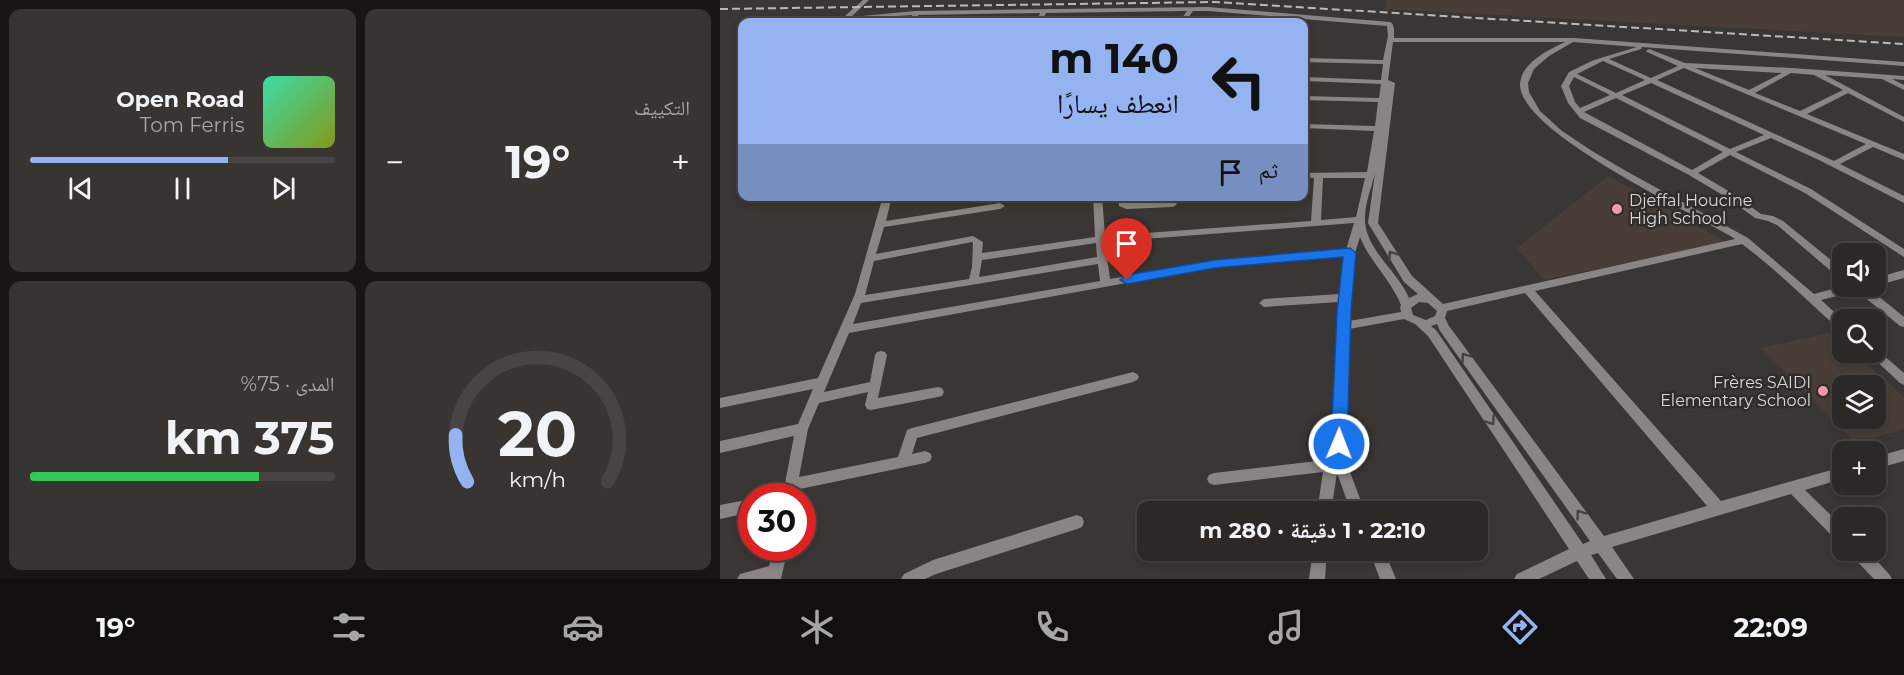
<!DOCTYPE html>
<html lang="ar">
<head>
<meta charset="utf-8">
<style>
  body { margin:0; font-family:Montserrat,"Noto Naskh Arabic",sans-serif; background:#383432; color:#f1f3f6; direction:rtl; height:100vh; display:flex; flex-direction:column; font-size:22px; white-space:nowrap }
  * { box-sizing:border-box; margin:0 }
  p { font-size:20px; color:#a6a6a7 }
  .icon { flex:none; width:33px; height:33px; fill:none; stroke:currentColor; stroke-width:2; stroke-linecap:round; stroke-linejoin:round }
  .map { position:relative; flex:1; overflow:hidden; direction:ltr }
  .side { display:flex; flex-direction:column; gap:9px; padding:9px; background:#181615; width:720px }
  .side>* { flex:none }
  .hud { position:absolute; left:18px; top:18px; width:570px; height:183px; border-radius:12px; box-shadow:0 3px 9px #0003,0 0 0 2px #484443; direction:rtl; background:#95b2f1; color:#111; overflow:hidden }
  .tools { position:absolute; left:1112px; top:243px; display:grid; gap:12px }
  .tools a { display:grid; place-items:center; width:54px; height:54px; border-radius:12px; background:#2c2826; box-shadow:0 3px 9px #0003,0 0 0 2px #484443; font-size:30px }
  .speed { position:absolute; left:18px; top:483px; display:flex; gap:12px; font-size:30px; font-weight:700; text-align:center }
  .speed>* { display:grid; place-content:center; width:78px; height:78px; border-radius:50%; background:#2c2826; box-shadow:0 3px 9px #0003,0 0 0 2px #484443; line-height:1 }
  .speed .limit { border:9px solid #d22; background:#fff; color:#111 }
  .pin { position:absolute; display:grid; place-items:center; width:51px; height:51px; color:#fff; margin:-62px -26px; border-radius:50% 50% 50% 0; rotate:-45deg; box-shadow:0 0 6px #0007 }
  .pin .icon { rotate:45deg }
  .me { position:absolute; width:66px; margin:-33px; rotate:1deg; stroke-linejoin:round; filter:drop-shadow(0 0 4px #0008) }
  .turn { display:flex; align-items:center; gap:21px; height:126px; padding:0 30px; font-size:27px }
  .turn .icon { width:78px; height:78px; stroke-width:2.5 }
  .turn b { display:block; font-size:42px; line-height:51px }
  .then { display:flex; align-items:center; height:57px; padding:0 30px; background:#0003; gap:12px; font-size:22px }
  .big { font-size:45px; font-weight:700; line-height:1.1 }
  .side .card { flex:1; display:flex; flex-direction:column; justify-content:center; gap:9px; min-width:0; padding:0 21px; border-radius:12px; background:#383432 }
  .side .dial { align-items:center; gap:0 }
  .dial svg { height:156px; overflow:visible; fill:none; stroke:#484443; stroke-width:7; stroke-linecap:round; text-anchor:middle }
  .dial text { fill:#f1f3f6; stroke:none }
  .song { display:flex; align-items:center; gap:18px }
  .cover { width:72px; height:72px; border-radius:9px; background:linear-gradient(135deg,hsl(160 70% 55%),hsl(70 70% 35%)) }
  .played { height:6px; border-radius:3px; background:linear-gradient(90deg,#95b2f1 65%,#484443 65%) }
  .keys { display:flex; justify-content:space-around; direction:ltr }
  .heat { display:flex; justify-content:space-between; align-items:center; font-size:33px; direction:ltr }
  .charge { height:9px; border-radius:4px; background:linear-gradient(90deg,#34c759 75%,#484443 0) }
  .side .tiles { flex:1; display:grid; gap:9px; grid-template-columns:repeat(2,1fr) }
  .trip { position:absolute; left:417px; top:501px; width:351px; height:60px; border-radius:12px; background:#2c2826; box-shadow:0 3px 9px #0003,0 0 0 2px #484443; font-weight:700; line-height:60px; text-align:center; direction:rtl }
  .menu { display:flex; height:96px; justify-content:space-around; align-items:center; background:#12100f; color:#a6a6a7 }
  .menu .icon { width:42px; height:42px }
  .menu .on { color:#95b2f1 }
  .menu b { font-size:27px; color:#f1f3f6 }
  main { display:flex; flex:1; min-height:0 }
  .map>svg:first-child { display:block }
  .built { fill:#483e37; fill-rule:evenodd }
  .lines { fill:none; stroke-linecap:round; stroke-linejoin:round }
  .street { fill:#8a8582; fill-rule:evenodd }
  .rail { stroke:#bbb9b7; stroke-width:2; stroke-dasharray:8 4; stroke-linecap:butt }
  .oneway { stroke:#46423f }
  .route { fill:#1a73e8; stroke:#114b97; stroke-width:1.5 }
  .poi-dot { fill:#f29aad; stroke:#302c29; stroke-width:2 }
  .labels { text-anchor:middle; stroke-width:5; stroke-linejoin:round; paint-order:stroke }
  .poi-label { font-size:16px; fill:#d9d7d5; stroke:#302c29; text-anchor:start }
</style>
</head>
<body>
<main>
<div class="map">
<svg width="1184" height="579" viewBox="0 0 1184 579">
  <rect width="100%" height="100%" fill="#3a3633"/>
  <g class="built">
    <polygon points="667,0 1184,0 1184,37 665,9"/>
    <polygon points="888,176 1006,242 824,280 797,248"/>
    <path d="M1113 332 1122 340V352L1135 353 1184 397V429L1136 443 1041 348ZM1122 386H1155V418H1122Z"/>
  </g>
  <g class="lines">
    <g class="street">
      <path d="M143 0H149L131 17 195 11 488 7 670 22 672 23 674 28V38H854L1184 62V66L922 47 921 49 889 59 931 78 958 66 927 52 926 51 929 49 965 63 1072 68 1184 76V80L1172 79 1184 85V90L1162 79 1105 75 1184 117V122L1128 93 1087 114 1184 154V160L1153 147 1120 164 1184 196V203L1099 160 1051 138 1016 152 1091 189 1184 249V257L1085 193 1010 155 978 173 1012 193 1041 214 1053 216 1063 221 1122 269V278L1118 277 1057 225 1048 221 1035 218 1006 197 969 175 860 118 848 103 841 86 849 72 874 60 917 47 853 42 829 56 814 69 808 83 809 92 820 111 842 131 872 151 906 171 1028 238 1094 294 1124 286H1146L1184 317V327L1180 326 1137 291 1101 300 1123 320 1122 329 1118 328C1086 300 1057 270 1022 244L815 291 1001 501 1122 467V479L1085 490 1122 526V543L1117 541 1071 494 892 547 914 579H897L878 553 871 555 886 579H869L857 561 819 579H794L797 574 849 549 708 336 695 324 684 319 629 329 625 431 630 472 645 512H631L617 473 611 512H597L603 472 494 485 489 483 487 479 489 475 494 473 605 460 609 438 613 433 619 302 544 307 539 303 544 299 620 294 625 257 495 267 129 333 104 392 150 382 155 355 157 352 161 351 165 352 167 355 158 398 218 387 222 388 224 392 222 396 218 397 151 410 147 409 145 405 148 392 99 403 88 429 79 477 178 457 187 430 192 428 413 372 417 374 419 377 417 380 413 382 197 438 192 454 205 451 210 453 212 457 210 461 205 463 75 490 71 496H57L65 483 74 436 0 453V441L78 424 93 389 0 408V398L98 378 135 294 163 196H172L166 221 280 203 285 206 280 209 164 227 156 254 253 236 263 242 262 253 375 237 373 196H382L385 236 591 221 594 178 584 177V173L647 172 654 131 584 128V124L655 126 658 102 584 100V96L659 98 661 84 584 81V77L661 80 663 64 584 62V58L663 60 668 36 667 26 488 11H473L465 22H459L467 11 326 13 322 22H316L320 13 198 15 200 22H194L192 15 127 20 124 17 125 16ZM673 42H845C828 50 801 63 800 84 799 133 975 213 1015 239L723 304 692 276 658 223 675 83 668 80ZM883 61 925 80 896 93 857 74ZM964 68 1146 144 1114 161 937 80ZM975 68 1062 73 1029 90ZM1071 73 1094 75 1123 90 1080 111 1035 93ZM854 77 890 95 860 108 855 102 849 86ZM931 83 1044 135 1010 149 902 95ZM896 98 1003 152 972 170 864 112ZM655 173 648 223 684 282 698 294 689 298C678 271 644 249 645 218 645 202 652 187 655 173ZM603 178H645L636 217 601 220ZM634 223 626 250 495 261 390 279 385 242ZM640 237C650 262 671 280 681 305L680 307 681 312 629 321 635 253ZM252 242 253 243 252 267 249 279 145 295 154 261ZM376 243 377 257 259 277 262 260ZM378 264 380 281 133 324 141 303ZM805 293 987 506 884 536 729 326 725 318 727 311ZM699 302 708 303 717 311 715 316 706 320 693 315 691 308ZM717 324 720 331 870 541 863 544 716 330 711 326Z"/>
      <polygon points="584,194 586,196 582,199 518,202 513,199 517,196 584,196"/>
      <polygon points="398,196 406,196 407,203 449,201 453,196 462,196 455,206 452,207 406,209 399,206"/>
      <polygon points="1184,270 1184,278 1155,286 1155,278"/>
      <polygon points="1155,348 1184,373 1184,385 1180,383 1150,355 1149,352 1155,352"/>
      <polygon points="1184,449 1184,461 1155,469 1155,457"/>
      <polygon points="32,499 32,512 0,519 0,505"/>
      <polygon points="357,515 362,517 364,522 362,527 357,529 216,574 205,579 181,579 184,574 213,560"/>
      <polygon points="54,548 68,548 61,579 17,579 20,574 49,566"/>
      <polygon points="593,550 607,550 605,579 589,579"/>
      <polygon points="649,550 664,550 676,579 660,579"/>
      <polygon points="1129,550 1147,550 1169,574 1172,579 1154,579 1131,555"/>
    </g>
    <polyline class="rail" points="0,9 494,2 1184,44"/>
  </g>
  <defs><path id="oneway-chevron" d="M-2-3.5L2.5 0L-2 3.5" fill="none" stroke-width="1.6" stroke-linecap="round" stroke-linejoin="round" transform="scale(1.5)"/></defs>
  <g class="oneway">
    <use href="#oneway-chevron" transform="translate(672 255) rotate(-125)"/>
    <use href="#oneway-chevron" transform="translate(745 357) rotate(-126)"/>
    <use href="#oneway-chevron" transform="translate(771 421) rotate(56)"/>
    <use href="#oneway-chevron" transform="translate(860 514) rotate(-126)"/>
  </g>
  <polygon class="route" points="630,248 636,253 631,312 627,444 625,450 619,452 613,450 611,444 617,312 623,257 495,268 407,284 400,280 407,275 495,260"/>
  <g class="poi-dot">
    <circle cx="897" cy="209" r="6"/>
    <circle cx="1103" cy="391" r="6"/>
  </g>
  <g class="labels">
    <g class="poi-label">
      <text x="909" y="206">Djeffal Houcine<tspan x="909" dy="18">High School</tspan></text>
      <text x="1091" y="388" text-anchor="end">Frères SAIDI<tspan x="1091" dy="18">Elementary School</tspan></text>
    </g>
  </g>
</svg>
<div class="tools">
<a><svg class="icon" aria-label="sound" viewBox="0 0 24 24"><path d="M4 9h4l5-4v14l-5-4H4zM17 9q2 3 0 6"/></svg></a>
<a><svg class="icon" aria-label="search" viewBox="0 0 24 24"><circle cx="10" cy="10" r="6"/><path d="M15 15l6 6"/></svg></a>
<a><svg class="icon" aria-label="layers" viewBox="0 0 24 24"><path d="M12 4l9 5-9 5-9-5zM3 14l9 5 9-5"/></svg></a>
<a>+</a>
<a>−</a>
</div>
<div class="speed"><div class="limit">30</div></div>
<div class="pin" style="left:407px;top:280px;background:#d93025"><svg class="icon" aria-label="arrive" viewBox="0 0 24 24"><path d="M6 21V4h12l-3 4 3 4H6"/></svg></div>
<svg class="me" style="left:619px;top:444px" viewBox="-20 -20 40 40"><circle r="17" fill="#1a73e8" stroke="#fff" stroke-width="3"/><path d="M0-11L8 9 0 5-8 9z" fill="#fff"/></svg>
<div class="trip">22:10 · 1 دقيقة · 280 m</div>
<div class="hud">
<div class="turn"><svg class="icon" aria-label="left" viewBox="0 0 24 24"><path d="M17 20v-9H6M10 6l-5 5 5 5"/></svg><div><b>140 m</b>انعطف يسارًا</div></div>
<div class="then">ثم<svg class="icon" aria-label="arrive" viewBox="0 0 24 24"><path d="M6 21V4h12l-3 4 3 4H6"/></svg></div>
</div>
</div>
<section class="side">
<div class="tiles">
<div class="card"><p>التكييف</p>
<div class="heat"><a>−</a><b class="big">19°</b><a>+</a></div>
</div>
<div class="card">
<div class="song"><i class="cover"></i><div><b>Open Road</b><p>Tom Ferris</p></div></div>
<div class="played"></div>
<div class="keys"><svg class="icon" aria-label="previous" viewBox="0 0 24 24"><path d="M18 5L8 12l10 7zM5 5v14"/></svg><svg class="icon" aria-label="pause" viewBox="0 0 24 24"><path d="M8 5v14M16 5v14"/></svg><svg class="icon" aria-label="next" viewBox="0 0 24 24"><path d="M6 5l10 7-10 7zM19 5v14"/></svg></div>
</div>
<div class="card dial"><svg viewBox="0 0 100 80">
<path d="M14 69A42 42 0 1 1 86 69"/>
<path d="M14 69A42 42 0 0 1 8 45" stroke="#95b2f1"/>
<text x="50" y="56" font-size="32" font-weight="700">20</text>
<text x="50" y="72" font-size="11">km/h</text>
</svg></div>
<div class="card"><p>المدى · 75%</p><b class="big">375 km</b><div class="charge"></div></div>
</div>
</section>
</main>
<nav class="menu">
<b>22:09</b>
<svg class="icon on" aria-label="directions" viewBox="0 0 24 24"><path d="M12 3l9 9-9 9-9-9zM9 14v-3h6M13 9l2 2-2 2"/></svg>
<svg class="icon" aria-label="music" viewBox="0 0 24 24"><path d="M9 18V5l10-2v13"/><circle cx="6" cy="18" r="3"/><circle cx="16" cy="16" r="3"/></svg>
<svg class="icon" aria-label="phone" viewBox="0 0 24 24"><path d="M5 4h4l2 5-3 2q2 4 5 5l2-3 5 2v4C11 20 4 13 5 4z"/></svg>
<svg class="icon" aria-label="climate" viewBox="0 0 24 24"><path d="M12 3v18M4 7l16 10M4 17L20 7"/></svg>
<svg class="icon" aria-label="car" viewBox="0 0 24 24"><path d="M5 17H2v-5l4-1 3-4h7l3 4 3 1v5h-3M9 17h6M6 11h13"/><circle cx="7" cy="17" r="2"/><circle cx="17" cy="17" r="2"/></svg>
<svg class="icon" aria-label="filters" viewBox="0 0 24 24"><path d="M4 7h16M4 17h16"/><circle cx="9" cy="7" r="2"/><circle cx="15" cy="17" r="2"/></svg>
<b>19°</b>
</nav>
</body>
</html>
